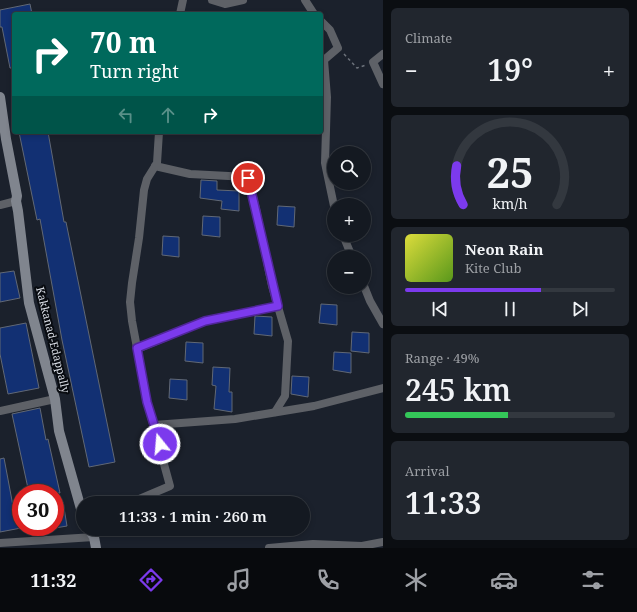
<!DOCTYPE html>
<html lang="en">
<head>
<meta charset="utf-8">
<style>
  body { margin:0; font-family:"Noto Serif",serif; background:#21262e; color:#f1f3f6; height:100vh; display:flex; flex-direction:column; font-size:15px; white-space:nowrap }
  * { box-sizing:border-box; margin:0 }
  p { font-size:13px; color:#9da0a5 }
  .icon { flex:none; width:22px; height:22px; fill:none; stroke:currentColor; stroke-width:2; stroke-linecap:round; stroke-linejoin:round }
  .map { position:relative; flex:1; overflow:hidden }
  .details { display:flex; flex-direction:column; gap:8px; padding:8px; background:#0b0e12; width:254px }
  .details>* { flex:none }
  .hud { position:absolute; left:12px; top:12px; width:311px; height:122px; border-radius:4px; box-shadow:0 2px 6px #0003,0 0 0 1px #33383f; background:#00695c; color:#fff; overflow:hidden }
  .fabs { position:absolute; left:327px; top:146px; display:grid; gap:8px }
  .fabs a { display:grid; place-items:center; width:44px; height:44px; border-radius:50%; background:#141921; box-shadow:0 2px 6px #0003,0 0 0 1px #33383f; font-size:20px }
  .speed { position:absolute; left:12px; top:484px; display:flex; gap:8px; font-size:20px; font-weight:700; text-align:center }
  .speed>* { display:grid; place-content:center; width:52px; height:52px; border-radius:50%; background:#141921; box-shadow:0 2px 6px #0003,0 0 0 1px #33383f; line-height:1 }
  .speed .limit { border:6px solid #d22; background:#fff; color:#111 }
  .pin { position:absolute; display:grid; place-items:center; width:34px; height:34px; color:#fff; margin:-17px; border:2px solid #fff; border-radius:50%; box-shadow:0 1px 4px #0007 }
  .me { position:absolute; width:44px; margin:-22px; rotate:343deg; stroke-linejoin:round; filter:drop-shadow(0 0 3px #0008) }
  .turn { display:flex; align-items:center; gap:14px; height:84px; padding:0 12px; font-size:18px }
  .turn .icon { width:52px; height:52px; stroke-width:2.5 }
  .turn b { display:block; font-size:28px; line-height:34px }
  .lanes { display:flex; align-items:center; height:38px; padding:0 12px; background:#0003; justify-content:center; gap:20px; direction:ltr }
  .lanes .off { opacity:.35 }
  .big { font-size:30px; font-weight:600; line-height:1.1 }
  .details .widget { flex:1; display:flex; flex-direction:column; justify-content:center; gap:6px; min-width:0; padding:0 14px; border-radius:6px; background:#21262e }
  .details .dial { align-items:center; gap:0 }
  .dial svg { height:104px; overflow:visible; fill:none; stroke:#33383f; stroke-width:7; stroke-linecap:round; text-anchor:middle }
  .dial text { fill:#f1f3f6; stroke:none }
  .song { display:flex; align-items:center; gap:12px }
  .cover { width:48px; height:48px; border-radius:6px; background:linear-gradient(135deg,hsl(60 70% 55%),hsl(90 70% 35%)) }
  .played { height:4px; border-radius:2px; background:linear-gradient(90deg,#7c3aed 65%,#33383f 65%) }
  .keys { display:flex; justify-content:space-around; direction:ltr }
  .heat { display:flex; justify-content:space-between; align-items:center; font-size:22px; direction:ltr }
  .charge { height:6px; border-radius:3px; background:linear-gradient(90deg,#34c759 49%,#33383f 0) }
  .trip { position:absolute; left:76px; top:496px; width:234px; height:40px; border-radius:20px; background:#141921; box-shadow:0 2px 6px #0003,0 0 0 1px #33383f; font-weight:600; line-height:40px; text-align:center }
  .dock { display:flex; height:64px; justify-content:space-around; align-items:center; background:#080a0d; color:#9da0a5 }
  .dock .icon { width:28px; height:28px }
  .dock .selected { color:#7c3aed }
  .dock b { font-size:18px; color:#f1f3f6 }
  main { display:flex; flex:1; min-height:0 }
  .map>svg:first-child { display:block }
  .building { fill:#123073; stroke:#616875 }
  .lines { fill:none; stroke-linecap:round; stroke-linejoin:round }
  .path { stroke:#6c727b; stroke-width:1.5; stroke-dasharray:3 3; stroke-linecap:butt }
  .street { stroke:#5e6167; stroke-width:8 }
  .secondary { stroke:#80858e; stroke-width:10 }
  .route-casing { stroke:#51269a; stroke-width:10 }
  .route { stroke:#7c3aed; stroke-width:7 }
  .labels { text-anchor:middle; stroke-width:4; stroke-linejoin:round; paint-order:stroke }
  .street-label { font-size:11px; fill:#d9dde5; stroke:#080b10 }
</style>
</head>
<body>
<main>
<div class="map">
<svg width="383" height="548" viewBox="0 0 383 548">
  <rect width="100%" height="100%" fill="#1b212c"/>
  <g class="building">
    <polygon points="30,4 32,14 14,14 14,68 10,68 2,27 0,27 0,10"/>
    <polygon points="19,132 48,132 64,222 66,222 115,462 89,467 62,340 40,219 37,220"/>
    <polygon points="201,180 217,181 217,190 239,191 239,211 221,209 222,201 200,198"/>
    <polygon points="278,206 295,207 294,227 277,225"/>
    <polygon points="203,216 220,217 220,237 202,235"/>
    <polygon points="163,236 179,237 179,257 162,255"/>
    <polygon points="14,271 20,298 0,302 0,273"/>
    <polygon points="321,304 337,305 337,325 319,323"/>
    <polygon points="255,316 272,317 272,336 254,334"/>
    <polygon points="26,323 39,388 8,394 0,354 0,328"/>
    <polygon points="352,332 369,333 369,353 351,351"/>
    <polygon points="186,342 203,343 203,363 185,361"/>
    <polygon points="334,352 351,353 351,373 333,370"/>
    <polygon points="213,367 230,368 229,392 232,392 232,412 214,409 216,386 212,385"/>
    <polygon points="292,376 309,377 308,397 291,394"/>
    <polygon points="170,379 187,380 187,400 169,398"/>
    <polygon points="40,408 46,440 48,439 60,493 29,493 12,414"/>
    <polygon points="4,458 13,506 21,504 21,528 0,532 0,459"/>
    <polygon points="63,502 67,526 55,528 55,503"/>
  </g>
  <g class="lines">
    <polyline class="path" points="344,54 357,68 366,65"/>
    <g class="street">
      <polyline points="212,0 225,4 243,0"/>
      <polyline points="305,0 314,14"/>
      <polyline points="180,14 183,0"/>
      <polyline points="321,21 330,30 338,48 324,60 327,97 325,163 334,206"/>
      <polyline points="383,54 373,62 383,84"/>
      <polyline points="155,166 190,174 248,177 256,209 272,286 288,341 285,396 275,412"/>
      <polyline points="0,205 16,201"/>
      <polyline points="343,235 352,257"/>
      <polyline points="364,286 370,301 383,324"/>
      <polyline points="137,349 205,321 278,306"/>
      <polyline points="0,411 55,399"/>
      <polyline points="154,425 235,419 314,406 383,388"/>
      <polyline points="130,503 170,486 147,402 132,321 130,302 132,283 139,238 144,190 147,179 157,163 159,132"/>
      <polyline points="0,543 94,537"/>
      <polyline points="269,548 313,544 362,546 383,542"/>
    </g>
    <g class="secondary">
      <polyline points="0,97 6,139 17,196 16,201 18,211 29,303 55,399 59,431 83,516"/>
      <polyline points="89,529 94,537 96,548"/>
    </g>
  </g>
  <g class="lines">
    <defs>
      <polyline id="route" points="160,444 147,402 137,348 205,321 278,306 248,178"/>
    </defs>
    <use href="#route" class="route-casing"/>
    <use href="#route" class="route"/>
  </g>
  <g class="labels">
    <g class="street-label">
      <text transform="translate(53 340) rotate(76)" y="4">Kakkanad-Edappally</text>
    </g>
  </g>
</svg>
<div class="fabs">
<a><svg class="icon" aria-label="search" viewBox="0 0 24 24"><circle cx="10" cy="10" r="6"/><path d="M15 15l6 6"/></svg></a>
<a>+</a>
<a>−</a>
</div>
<div class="speed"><div class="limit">30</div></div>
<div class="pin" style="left:248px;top:178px;background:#d93025"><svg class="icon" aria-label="arrive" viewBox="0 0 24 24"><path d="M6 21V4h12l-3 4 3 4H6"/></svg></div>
<svg class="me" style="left:160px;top:444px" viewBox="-20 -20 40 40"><circle r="17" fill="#7c3aed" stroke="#fff" stroke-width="3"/><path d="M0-11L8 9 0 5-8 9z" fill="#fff"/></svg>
<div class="trip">11:33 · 1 min · 260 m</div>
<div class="hud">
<div class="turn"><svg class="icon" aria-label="right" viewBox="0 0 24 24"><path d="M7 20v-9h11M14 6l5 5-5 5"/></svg><div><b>70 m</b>Turn right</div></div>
<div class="lanes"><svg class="icon off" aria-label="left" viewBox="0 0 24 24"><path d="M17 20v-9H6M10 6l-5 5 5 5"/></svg><svg class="icon off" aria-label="ahead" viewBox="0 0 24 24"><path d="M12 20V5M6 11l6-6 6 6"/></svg><svg class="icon" aria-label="right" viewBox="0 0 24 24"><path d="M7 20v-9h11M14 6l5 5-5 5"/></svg></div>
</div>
</div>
<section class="details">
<div class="widget"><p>Climate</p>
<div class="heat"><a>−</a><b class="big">19°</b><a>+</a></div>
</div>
<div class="widget dial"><svg viewBox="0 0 100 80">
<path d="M14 69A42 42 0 1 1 86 69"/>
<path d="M14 69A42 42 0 0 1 9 39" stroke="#7c3aed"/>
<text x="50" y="56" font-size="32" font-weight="700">25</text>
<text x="50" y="72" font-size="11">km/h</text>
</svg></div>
<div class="widget">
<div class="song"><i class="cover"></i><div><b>Neon Rain</b><p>Kite Club</p></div></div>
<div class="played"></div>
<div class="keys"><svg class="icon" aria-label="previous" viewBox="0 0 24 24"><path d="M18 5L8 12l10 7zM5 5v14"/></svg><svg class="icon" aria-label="pause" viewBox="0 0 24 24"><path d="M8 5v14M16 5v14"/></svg><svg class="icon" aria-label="next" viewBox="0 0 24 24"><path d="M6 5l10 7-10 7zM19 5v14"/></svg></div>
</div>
<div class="widget"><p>Range · 49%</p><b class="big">245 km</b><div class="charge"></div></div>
<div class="widget"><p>Arrival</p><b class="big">11:33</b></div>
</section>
</main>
<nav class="dock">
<b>11:32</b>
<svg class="icon selected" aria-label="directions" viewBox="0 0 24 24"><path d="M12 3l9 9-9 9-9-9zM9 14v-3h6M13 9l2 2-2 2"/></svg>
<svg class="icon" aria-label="music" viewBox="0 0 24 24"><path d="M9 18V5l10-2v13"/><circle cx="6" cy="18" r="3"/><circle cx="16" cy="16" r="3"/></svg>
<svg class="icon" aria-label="phone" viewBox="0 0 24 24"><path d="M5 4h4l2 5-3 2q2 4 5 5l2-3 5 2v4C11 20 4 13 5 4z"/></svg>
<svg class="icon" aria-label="climate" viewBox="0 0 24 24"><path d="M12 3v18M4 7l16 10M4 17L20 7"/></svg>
<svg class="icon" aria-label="car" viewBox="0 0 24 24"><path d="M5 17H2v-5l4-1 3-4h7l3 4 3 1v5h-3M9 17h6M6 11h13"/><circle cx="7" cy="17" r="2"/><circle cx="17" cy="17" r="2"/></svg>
<svg class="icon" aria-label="filters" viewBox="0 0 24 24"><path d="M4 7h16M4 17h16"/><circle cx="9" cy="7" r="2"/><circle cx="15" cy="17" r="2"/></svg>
</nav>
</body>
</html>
